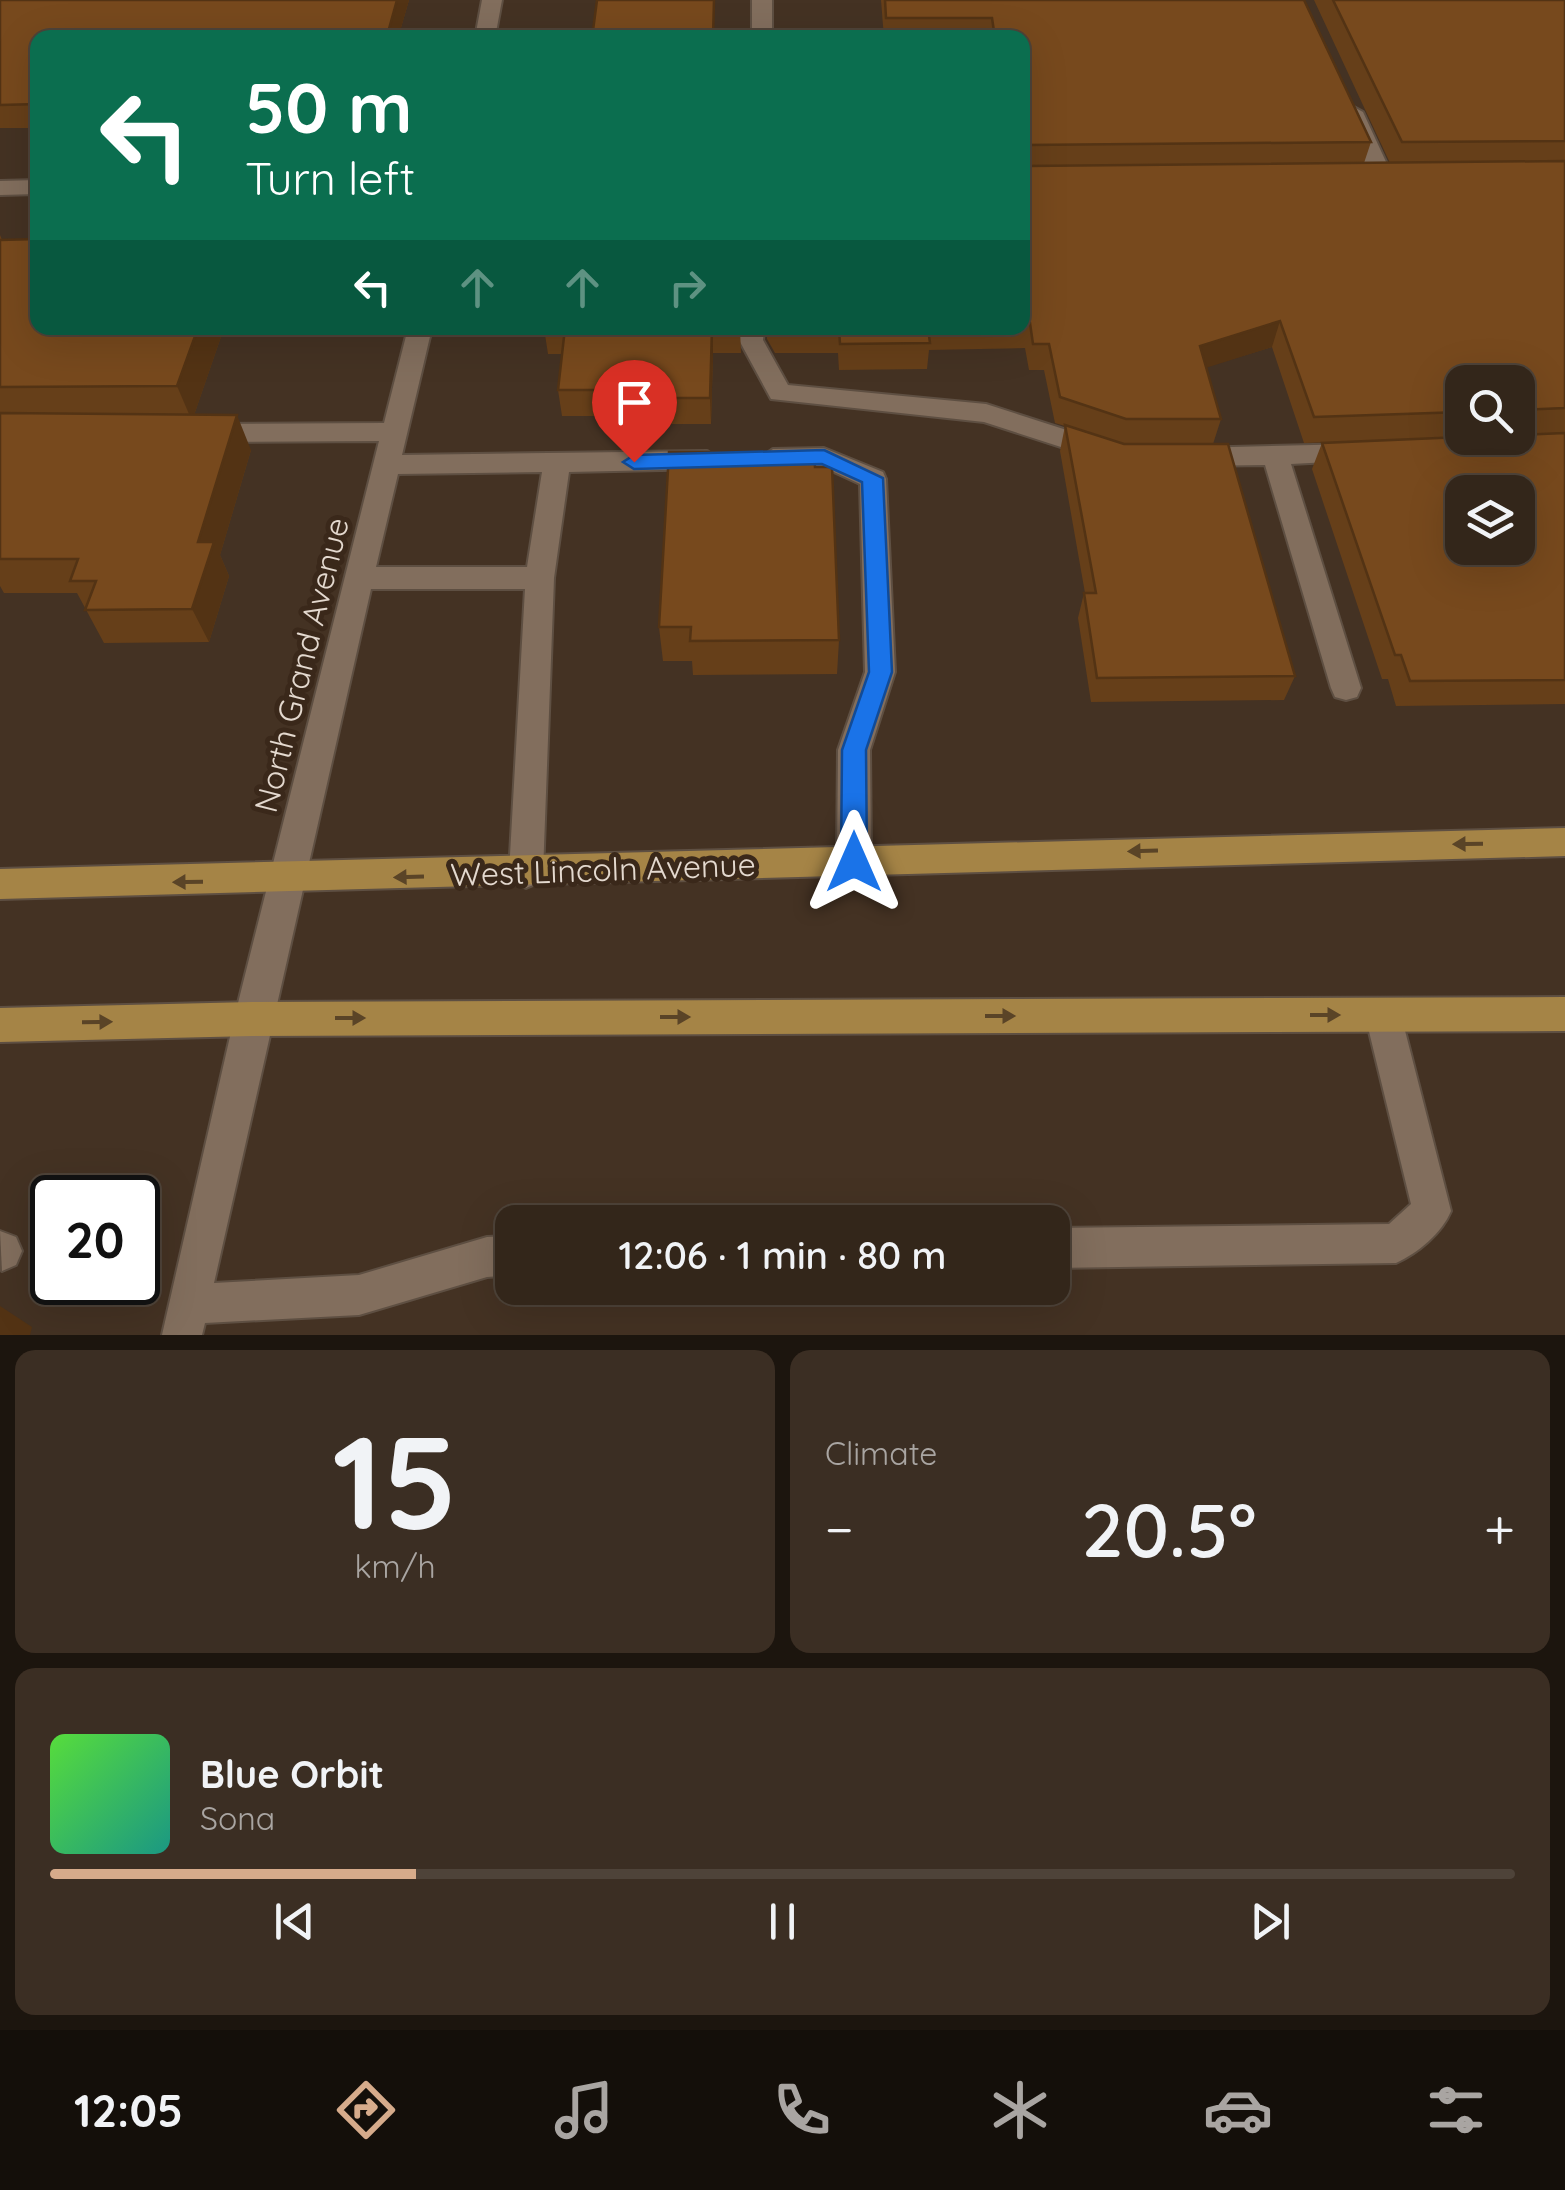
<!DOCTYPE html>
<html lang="en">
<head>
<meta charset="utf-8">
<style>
  body { margin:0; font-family:Quicksand,sans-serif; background:#3b2e23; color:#f1f3f6; height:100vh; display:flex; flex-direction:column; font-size:38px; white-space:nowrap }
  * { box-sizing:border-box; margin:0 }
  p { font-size:32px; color:#a9a5a2 }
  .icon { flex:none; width:55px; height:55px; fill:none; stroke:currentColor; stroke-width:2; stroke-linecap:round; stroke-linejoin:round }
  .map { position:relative; height:1335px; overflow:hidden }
  .details { display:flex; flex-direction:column; gap:15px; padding:15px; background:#1c150e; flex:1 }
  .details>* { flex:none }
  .hud { position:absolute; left:30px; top:30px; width:1000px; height:305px; border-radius:20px; box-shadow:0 10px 40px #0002,0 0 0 2px #4e4339; background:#0b6e4f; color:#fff; overflow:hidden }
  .buttons { position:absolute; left:1445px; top:365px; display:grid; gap:20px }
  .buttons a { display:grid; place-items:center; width:90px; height:90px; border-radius:20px; background:#33261a; box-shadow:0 10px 40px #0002,0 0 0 2px #4e4339; font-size:50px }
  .speed { position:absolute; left:30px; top:1175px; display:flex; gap:20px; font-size:50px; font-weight:700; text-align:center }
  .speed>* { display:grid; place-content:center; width:130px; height:130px; border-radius:50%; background:#33261a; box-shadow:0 10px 40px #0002,0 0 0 2px #4e4339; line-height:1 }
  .speed .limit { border:5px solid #111; border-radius:15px; background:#fff; color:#111 }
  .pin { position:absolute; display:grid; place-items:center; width:85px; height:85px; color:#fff; margin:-102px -42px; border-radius:50% 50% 50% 0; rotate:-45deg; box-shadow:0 0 10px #0007 }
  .pin .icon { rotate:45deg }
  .me { position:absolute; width:110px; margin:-55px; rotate:0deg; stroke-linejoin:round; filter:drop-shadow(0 0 8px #0008) }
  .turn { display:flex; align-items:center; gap:35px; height:210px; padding:0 50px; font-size:45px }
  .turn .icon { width:130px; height:130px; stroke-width:2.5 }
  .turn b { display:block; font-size:70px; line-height:85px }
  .lanes { display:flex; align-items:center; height:95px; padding:0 50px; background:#0003; justify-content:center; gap:50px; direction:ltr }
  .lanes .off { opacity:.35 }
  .big { font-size:75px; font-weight:600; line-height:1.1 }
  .details .card { flex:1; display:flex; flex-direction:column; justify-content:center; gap:15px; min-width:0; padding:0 35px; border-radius:20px; background:#3b2e23 }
  .details .dial { align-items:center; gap:0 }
  .dial b { font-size:130px; line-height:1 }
  .song { display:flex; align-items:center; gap:30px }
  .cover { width:120px; height:120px; border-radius:15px; background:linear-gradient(135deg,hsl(110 70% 55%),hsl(170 70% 35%)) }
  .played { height:10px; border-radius:5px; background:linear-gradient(90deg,#d6ab8b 25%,#4e4339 25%) }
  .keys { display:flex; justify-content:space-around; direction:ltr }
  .heat { display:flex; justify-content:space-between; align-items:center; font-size:55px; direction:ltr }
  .details .tiles { flex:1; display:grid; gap:15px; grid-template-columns:1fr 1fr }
  .card:last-child { grid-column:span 2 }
  .trip { position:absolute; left:495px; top:1205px; width:575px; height:100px; border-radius:20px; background:#33261a; box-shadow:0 10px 40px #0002,0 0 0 2px #4e4339; font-weight:600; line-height:100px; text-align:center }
  .tabs { display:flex; height:160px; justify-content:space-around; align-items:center; background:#140f0a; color:#a9a5a2 }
  .tabs .icon { width:70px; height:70px }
  .tabs .selected { color:#d6ab8b }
  .tabs b { font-size:45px; color:#f1f3f6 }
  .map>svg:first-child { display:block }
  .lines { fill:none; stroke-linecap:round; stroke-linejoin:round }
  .minor-casing { stroke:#5e4f42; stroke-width:4 }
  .major-casing { stroke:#5e4f42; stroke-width:4 }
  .minor { fill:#826e5d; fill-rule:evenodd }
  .major { fill:#a58446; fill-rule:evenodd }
  .wall { fill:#663f19; fill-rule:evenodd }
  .shaded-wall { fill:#533314 }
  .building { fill:#77491d; stroke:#533314; stroke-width:2.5; fill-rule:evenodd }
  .oneway { fill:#5a4427 }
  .route { fill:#1a73e8; stroke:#114b97; stroke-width:2.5 }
  .labels { text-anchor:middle; stroke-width:10; stroke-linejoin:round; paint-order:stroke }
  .street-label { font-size:32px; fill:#e4d9cf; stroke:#3a281a }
</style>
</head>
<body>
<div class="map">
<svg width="1565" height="1335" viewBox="0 0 1565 1335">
  <rect width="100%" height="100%" fill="#443223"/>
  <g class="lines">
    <defs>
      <g id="minor">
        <polygon points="482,0 502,0 495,38 475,38"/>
        <rect x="752" y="0" width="20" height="38"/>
        <polygon points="1352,106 1363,112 1393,177 1390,182 1382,184 1371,177 1341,112"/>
        <polygon points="38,180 38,194 0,195 0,181"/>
        <path d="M408 328H432L402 455 707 451 720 460 707 469 569 472 554 578 543 873 538 883 526 888 514 883 509 873 525 589H371L214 1283 359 1275 487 1237 512 1236V1275L487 1277 359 1315 205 1323 202 1335H162L234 1019 379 441 203 442 190 433 203 424 384 423ZM542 472 527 567H376L398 474Z"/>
        <polygon points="740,328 764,328 763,340 788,385 986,404 1107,443 1111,450 1098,459 984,422 771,399 739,340"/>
        <polygon points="1357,444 1370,453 1366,460 1291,464 1361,688 1357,697 1346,700 1335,697 1331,688 1265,465 1193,466 1180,457 1193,448"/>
        <polygon points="824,448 883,472 886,479 895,672 870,750 871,861 866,871 854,875 842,871 837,861 838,750 865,672 860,484 821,466 773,467 760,458 773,449"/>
        <path d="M1383 998 1396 1003 1401 1015 1451 1211C1442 1233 1418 1253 1396 1263L1052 1268V1228L1389 1224 1411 1204 1365 1015 1370 1003Z"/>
        <polygon points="0,1231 16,1237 22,1251 16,1265 2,1271"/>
      </g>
      <g id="major">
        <polygon points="1565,828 1565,856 0,899 0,869"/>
        <polygon points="1565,997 1565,1031 252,1036 0,1042 0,1008 252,1002"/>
      </g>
    </defs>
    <use href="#minor" class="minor-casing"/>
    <use href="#major" class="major-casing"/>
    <use href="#minor" class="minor"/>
    <use href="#major" class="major"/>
  </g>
  <g class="wall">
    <polygon points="0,0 409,0 398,38 38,38 38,128 0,128"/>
    <path d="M881 0H1304L1371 142 1364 163H1390L1314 0H1565V704L1396 706 1388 679H1382L1312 469 1322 443 1452 438 1304 443 1272 347 1206 367 1221 419 1213 444 1295 676 1284 700 1091 702 1078 618 1084 593H1085L1060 451 1065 426 1055 423 1044 370H1029L1025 348 929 350 927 369 839 370 838 353H775L767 339V328H1022V38H884ZM1462 382H1518V438H1462Z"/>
    <polygon points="0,235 2,240 224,328 194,415 251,450 220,555 229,576 209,642 104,643 77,593 4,593 0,586"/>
    <polygon points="544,328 740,328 741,353 713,353 711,424 619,424 618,416 562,416 558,390 562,354 548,354"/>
    <polygon points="815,467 839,640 837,674 693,675 692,661 663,661 659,627"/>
  </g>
  <g class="shaded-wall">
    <polygon points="397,0 409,0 398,38 387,38"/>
    <polygon points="1280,321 1272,347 1193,372 1200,346"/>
    <polygon points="198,328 224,328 192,421 177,386"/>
    <polygon points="712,328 713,353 711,424 710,398"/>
    <polygon points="237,415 251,450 220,555 229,576 209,642 192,609 198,542"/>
    <polygon points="0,1306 32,1327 30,1335 0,1335"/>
  </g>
  <g class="building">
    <polygon points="0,0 397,0 387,36 376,36 375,38 38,38 38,104 0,105"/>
    <polygon points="597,0 714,0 713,38 592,38"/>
    <polygon points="885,0 1304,0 1371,142 1026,145 1022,160 1022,38 995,38 992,18 886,18"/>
    <polygon points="1333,0 1565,0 1565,141 1402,142"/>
    <polygon points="1565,161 1565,408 1518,410 1518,382 1462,382 1462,412 1314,417 1280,321 1200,346 1221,419 1126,419 1060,397 1049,344 1033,344 1030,323 1022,323 1022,163 1026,166"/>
    <polygon points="38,239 38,328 198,328 177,386 0,387 0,240"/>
    <polygon points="544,328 712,328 710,398 616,398 617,390 558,390 565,328"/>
    <polygon points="839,328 928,328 930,343 840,344"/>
    <polygon points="0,413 237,415 198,542 214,542 192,609 85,610 96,581 70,581 78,559 0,559"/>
    <polygon points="1065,425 1124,444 1228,444 1295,676 1097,678 1084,593 1096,593"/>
    <path d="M1565 433V680L1410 681 1401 655H1395L1322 443 1462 437 1518 438V435ZM1462 492H1518V548H1462Z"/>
    <polygon points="669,452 814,452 815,467 832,467 839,640 690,641 691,627 659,627"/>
  </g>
  <defs><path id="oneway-solid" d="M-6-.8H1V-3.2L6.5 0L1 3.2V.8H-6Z" transform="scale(2.5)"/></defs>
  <g class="oneway">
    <use href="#oneway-solid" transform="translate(1468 844) rotate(179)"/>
    <use href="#oneway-solid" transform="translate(1143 851) rotate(178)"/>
    <use href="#oneway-solid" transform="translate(409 877) rotate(178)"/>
    <use href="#oneway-solid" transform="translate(188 882) rotate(179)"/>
    <use href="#oneway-solid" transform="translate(1325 1015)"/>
    <use href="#oneway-solid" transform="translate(1000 1016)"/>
    <use href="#oneway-solid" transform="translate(675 1017)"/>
    <use href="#oneway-solid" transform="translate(350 1018)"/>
    <use href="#oneway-solid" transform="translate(97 1022) rotate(-1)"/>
  </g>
  <polygon class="route" points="824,450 883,478 892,672 866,750 867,862 854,872 841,862 842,750 869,672 862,482 822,464 634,469 623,462 634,455"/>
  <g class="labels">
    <g class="street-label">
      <text transform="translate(302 665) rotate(-76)" y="11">North Grand Avenue</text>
      <text transform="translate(603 870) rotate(-2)" y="11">West Lincoln Avenue</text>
    </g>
  </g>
</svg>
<div class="buttons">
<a><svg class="icon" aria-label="search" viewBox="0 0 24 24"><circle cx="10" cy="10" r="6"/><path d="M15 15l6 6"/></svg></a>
<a><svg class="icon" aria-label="layers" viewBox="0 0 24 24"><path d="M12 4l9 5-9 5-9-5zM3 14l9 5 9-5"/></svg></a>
</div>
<div class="speed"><div class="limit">20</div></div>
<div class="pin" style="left:634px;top:462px;background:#d93025"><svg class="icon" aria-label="arrive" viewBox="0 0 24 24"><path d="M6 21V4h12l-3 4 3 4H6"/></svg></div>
<svg class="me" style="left:854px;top:862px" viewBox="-20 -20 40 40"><path d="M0-17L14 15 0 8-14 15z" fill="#1a73e8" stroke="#fff" stroke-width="4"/></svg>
<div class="trip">12:06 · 1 min · 80 m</div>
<div class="hud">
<div class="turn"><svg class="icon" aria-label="left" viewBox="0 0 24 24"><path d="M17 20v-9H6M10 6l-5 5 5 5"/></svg><div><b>50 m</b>Turn left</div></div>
<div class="lanes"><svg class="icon" aria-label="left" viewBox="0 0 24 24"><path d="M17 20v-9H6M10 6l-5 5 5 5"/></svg><svg class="icon off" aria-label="ahead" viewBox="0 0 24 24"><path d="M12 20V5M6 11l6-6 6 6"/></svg><svg class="icon off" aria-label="ahead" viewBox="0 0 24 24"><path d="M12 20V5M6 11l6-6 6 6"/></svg><svg class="icon off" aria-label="right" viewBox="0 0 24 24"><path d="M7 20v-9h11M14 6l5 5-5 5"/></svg></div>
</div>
</div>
<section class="details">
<div class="tiles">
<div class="card dial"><b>15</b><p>km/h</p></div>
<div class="card"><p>Climate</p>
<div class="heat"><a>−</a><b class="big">20.5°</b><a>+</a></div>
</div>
<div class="card">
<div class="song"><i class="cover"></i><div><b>Blue Orbit</b><p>Sona</p></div></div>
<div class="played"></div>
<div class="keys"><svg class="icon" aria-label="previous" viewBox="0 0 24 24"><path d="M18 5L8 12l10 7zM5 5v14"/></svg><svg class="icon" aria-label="pause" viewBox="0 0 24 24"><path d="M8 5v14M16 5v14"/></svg><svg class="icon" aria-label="next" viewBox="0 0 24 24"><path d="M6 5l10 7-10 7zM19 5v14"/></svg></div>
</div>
</div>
</section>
<nav class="tabs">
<b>12:05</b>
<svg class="icon selected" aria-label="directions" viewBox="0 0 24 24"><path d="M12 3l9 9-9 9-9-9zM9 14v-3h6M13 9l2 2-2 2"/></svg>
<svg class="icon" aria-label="music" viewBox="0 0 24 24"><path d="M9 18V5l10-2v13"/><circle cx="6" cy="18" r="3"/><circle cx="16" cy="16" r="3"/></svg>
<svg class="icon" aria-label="phone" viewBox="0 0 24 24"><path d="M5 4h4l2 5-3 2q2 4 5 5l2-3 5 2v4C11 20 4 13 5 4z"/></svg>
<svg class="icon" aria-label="climate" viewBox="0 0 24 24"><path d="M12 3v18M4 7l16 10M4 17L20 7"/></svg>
<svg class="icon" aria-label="car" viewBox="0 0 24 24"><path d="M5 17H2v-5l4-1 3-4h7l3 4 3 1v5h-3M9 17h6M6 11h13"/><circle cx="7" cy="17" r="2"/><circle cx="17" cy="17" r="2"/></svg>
<svg class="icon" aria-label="filters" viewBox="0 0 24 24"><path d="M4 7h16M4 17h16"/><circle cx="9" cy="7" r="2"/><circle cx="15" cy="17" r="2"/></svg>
</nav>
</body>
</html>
